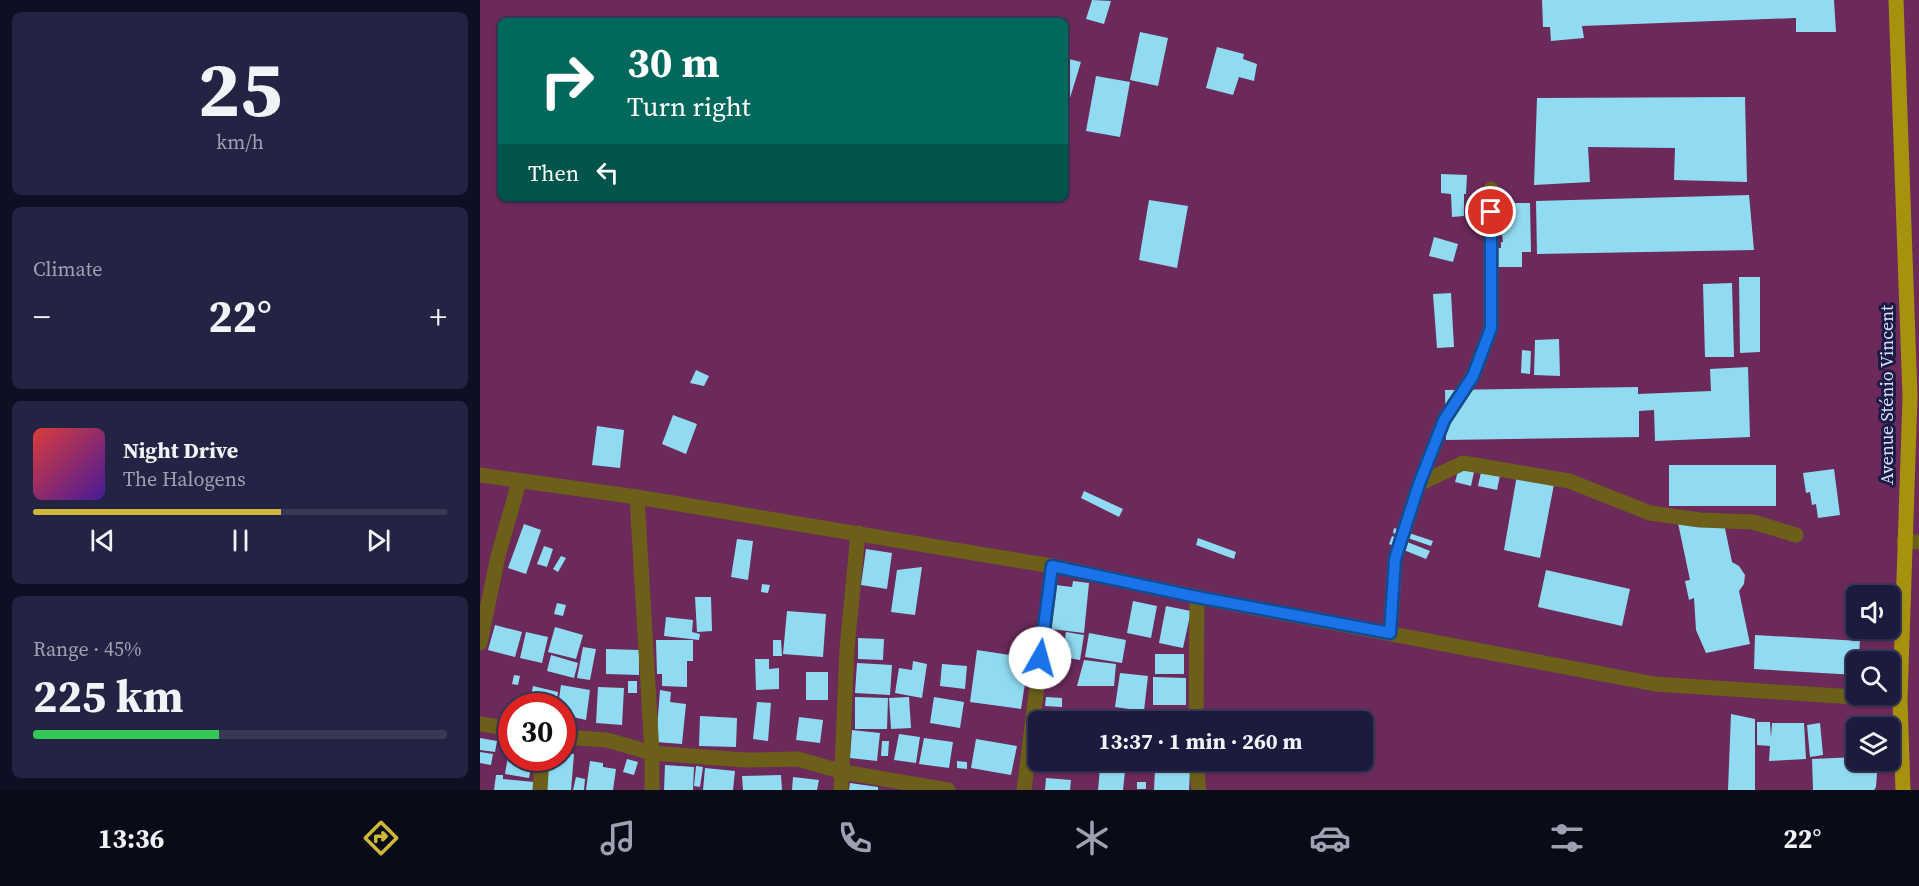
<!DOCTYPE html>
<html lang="en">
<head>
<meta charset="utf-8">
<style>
  body { margin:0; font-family:"Source Serif 4",serif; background:#232444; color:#f1f3f6; height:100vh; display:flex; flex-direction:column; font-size:22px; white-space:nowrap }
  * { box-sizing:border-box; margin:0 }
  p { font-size:20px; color:#9fa1b0 }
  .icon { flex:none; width:33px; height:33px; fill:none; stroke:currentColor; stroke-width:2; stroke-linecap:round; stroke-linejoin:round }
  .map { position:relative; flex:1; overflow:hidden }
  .panel { display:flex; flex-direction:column; gap:12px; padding:12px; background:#0e0f22; width:480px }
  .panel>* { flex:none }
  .hud { position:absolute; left:18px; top:18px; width:570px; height:183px; border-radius:9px; box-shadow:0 2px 4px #0004,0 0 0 2px #383957; background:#00695c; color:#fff; overflow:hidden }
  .controls { position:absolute; left:1366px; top:585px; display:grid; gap:12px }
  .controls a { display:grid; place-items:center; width:54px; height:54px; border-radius:9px; background:#1a1b3d; box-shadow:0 2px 4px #0004,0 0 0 2px #383957; font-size:30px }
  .speed { position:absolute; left:18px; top:693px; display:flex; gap:12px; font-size:30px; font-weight:700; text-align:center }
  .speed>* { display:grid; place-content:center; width:78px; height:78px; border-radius:50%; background:#1a1b3d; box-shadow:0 2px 4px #0004,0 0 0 2px #383957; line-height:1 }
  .speed .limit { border:9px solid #d22; background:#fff; color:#111 }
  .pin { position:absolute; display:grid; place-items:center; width:51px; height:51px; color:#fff; margin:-26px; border:3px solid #fff; border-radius:50%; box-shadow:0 2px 6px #0007 }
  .me { position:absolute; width:66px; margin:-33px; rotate:7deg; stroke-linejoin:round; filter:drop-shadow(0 0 4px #0008) }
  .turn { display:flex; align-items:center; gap:21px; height:126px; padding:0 30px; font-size:27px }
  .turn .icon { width:78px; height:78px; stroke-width:2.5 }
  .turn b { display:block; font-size:42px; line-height:51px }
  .then { display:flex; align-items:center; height:57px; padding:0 30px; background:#0003; gap:12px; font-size:22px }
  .big { font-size:45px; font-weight:700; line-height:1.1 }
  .panel .tile { flex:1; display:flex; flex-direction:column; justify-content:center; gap:9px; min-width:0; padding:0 21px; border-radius:9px; background:#232444 }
  .panel .dial { align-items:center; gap:0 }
  .dial b { font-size:78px; line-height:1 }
  .song { display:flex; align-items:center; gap:18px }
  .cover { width:72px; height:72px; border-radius:9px; background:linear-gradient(135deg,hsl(0 70% 55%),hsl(260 70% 35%)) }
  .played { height:6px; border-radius:3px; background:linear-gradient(90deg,#cfb837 60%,#383957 60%) }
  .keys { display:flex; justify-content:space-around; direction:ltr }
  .heat { display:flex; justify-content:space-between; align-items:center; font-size:33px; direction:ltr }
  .charge { height:9px; border-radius:4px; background:linear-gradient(90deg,#34c759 45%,#383957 0) }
  .trip { position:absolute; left:548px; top:711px; width:345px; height:60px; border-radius:9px; background:#1a1b3d; box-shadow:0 2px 4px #0004,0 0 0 2px #383957; font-weight:700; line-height:60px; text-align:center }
  .menu { display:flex; height:96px; justify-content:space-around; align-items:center; background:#0a0b18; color:#9fa1b0 }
  .menu .icon { width:42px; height:42px }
  .menu .on { color:#cfb837 }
  .menu b { font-size:27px; color:#f1f3f6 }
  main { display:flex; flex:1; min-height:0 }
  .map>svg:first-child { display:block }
  .green { fill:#6b2a5a; fill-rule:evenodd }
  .building { fill:#90dbf2 }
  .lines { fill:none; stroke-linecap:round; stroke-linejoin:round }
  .minor { stroke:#6b5f19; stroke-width:15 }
  .major { stroke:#a7920d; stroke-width:15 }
  .route-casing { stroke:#114b97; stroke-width:15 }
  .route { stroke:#1a73e8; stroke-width:10 }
  .labels { text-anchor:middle; stroke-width:6; stroke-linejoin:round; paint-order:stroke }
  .street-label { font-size:18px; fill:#dbe0fd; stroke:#1a1a45 }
</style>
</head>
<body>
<main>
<section class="panel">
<div class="tile dial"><b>25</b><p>km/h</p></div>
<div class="tile"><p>Climate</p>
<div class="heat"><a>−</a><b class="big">22°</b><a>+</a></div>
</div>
<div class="tile">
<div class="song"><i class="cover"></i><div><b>Night Drive</b><p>The Halogens</p></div></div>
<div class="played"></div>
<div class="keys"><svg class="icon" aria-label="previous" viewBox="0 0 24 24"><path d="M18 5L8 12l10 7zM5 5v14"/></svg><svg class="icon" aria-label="pause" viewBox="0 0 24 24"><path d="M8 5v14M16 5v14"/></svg><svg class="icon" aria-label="next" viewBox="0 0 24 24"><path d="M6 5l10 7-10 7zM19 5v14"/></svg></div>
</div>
<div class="tile"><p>Range · 45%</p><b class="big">225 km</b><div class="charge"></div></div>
</section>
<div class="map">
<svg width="1439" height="790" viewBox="0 0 1439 790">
  <rect width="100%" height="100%" fill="#222451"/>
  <path class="green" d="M0 0H1439V790H0ZM21 21H585V198H21ZM1377 596H1410V628H1377ZM1377 662H1410V694H1377ZM32 706H82V758H32ZM558 722H882V760H558ZM1377 728H1410V760H1377Z"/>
  <g class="building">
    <polygon points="612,0 631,1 624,24 606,19"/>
    <polygon points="1062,0 1354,0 1356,32 1316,32 1316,18 1102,26 1104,38 1071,41 1070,27 1063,27"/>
    <polygon points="660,32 688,38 678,86 650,80"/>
    <polygon points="737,47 764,54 763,59 777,64 774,81 759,77 753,95 726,88"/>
    <polygon points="585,58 601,62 586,111 585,111"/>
    <polygon points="616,76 650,82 640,137 606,131"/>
    <polygon points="1265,97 1267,182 1194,180 1195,148 1108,147 1110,182 1054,185 1057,98"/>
    <polygon points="961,174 987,175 986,194 984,194 984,216 972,217 971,194 961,193"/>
    <polygon points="1269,195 1274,250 1057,254 1056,201"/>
    <polygon points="1017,198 1022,203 1050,203 1051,252 1042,252 1042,267 1010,267 1010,248 1021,248 1021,242 1023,242"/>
    <polygon points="669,200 708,206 697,268 659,260"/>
    <polygon points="954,237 978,244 973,262 949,256"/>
    <polygon points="1259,277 1280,277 1280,352 1260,353"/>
    <polygon points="1252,283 1254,357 1225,357 1223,284"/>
    <polygon points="971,293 974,347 957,348 953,294"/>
    <polygon points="1079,339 1080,376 1054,375 1055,340"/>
    <polygon points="1042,350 1051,351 1050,374 1041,373"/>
    <polygon points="1268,367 1270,437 1175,441 1174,410 1159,411 1159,437 966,440 965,390 1158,387 1158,394 1231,391 1230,369"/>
    <polygon points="216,370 229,376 224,386 210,383"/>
    <polygon points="193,415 217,424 206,454 182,444"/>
    <polygon points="117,426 144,430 140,468 112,465"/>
    <polygon points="981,460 996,463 991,486 975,482"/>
    <polygon points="1003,463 1022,466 1017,490 998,486"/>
    <rect x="1189" y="465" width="107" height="41"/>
    <polygon points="1354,469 1360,515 1338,518 1336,504 1332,505 1330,492 1326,493 1323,473"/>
    <polygon points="1037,475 1074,484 1060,558 1024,550"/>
    <polygon points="604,491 643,509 639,517 601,498"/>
    <polygon points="1242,514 1252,562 1259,566 1265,575 1264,584 1259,591 1270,644 1226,653 1216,630 1214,598 1209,600 1205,581 1210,580 1198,523"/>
    <polygon points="44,524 61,530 46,574 28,568"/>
    <polygon points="914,528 953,541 951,546 913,533"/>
    <polygon points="912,536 950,551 946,559 909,544"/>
    <polygon points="718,538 756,552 754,559 716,545"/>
    <polygon points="257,539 273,541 268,580 251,577"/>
    <polygon points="64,546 73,549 67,567 57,564"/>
    <polygon points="386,549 412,553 407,589 381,585"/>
    <polygon points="81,556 86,558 78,572 73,569"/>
    <polygon points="442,567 435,615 411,612 417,570"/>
    <polygon points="1066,570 1150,589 1142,626 1058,607"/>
    <polygon points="593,581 609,583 604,633 571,629 576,585 592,587"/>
    <polygon points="282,584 290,585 288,593 281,592"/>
    <polygon points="215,597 231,597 232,631 217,632"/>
    <polygon points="653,601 677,606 671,638 647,633"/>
    <polygon points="77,603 86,605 83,616 74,614"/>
    <polygon points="686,606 711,611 703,648 679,643"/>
    <polygon points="307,611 346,614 343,657 303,654"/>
    <polygon points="186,617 213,620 212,632 220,634 219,640 184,636"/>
    <polygon points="15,625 42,632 35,657 8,650"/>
    <polygon points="75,627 103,635 96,659 68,652"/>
    <polygon points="46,632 68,637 62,663 40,658"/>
    <polygon points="586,632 604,635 600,660 582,657"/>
    <polygon points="609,633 646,640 642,663 605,657"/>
    <polygon points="1275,635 1380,641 1377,675 1274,669"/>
    <polygon points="378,638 404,639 403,660 378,659"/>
    <polygon points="176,640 213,640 213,661 207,661 207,687 182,686 182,674 177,674"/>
    <polygon points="293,640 301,640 302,656 293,656"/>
    <polygon points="103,647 116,649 110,680 97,678"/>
    <polygon points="126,649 159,650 159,675 126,674"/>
    <polygon points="497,650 549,658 541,709 490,702"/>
    <rect x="675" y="654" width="29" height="20"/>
    <polygon points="71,655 98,663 94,678 67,671"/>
    <polygon points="275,659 289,659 289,669 299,668 299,689 276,690"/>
    <polygon points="604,660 636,664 634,686 597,686"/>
    <polygon points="433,661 447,664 442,698 415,693 419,668 432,670"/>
    <polygon points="377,663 412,665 410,695 375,693"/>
    <polygon points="462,664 487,666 485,689 460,686"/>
    <rect x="326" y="672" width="22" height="28"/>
    <polygon points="640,673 668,676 664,711 635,707"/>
    <polygon points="34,675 40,676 38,685 32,684"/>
    <polygon points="673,677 706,678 706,705 673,705"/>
    <rect x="148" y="681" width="9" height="12"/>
    <polygon points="81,685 110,690 106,720 93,717 91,727 82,726 82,706 78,706"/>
    <polygon points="53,686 78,692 76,706 49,706"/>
    <polygon points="118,687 144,688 142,725 116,723"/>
    <polygon points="180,690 191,692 190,702 206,704 202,744 176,742"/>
    <polygon points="375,697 408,698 407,729 375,729"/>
    <polygon points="429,697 431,728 411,729 409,698"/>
    <polygon points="454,697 484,702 480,728 450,723"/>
    <polygon points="566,697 582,698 582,707 565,706"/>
    <polygon points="277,702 291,703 288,741 273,739"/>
    <polygon points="1251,714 1275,719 1275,790 1248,790"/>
    <polygon points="220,716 257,718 256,747 219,746"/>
    <polygon points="319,717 343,720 340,743 316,740"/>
    <polygon points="691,717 708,718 707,722 691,722"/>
    <polygon points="568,718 593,719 593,722 568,722"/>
    <polygon points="1277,722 1290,722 1291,738 1292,723 1324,723 1326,759 1289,761 1290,746 1277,745"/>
    <polygon points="1371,722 1395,726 1377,728 1377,748 1367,746"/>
    <polygon points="1340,723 1343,755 1330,757 1327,725"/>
    <polygon points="372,730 400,733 397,761 370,758"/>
    <polygon points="419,734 440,737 436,763 414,760"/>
    <polygon points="0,738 17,741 15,752 0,750"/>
    <polygon points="444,738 473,742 469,768 439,764"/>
    <polygon points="496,739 537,746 531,775 491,768"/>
    <polygon points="402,741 409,741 408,756 401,756"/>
    <polygon points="30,745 32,758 53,758 49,778 25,774"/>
    <polygon points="0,752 13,754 11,765 0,763"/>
    <polygon points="82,753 94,754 91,790 66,790 68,758 82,758"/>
    <polygon points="1377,757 1377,760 1398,760 1396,787 1394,790 1333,790 1332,759"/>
    <polygon points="147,759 158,762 154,775 143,772"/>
    <polygon points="110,761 123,763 123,767 136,769 133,790 106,790"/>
    <polygon points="477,761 487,762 487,769 477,768"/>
    <polygon points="185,765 214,767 213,790 184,790"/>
    <polygon points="216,766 223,767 220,787 214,786"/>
    <polygon points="225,768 255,771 253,790 223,790"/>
    <polygon points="620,768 645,771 643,790 618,790"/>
    <polygon points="675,770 710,771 709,790 674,790"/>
    <polygon points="16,775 23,775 23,779 54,782 53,790 14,790"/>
    <polygon points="301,775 302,790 263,790 262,776"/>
    <polygon points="96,777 105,779 104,790 93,790"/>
    <polygon points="313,777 339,780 337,790 312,790"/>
    <polygon points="566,778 591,780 590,790 565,790"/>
    <rect x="657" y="782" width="9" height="7"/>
    <polygon points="370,783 398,787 398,790 369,790"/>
  </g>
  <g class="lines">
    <g class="minor">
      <polyline points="0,475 157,497 572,566 717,597 1175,684 1420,700"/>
      <polyline points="939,484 983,463 1089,481 1170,513 1220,520 1273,522 1316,535"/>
      <polyline points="157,497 172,753 172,790"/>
      <polyline points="1424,541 1439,542"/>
      <polyline points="910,633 915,559 939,484 964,420 993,376 1011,328 1011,189"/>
      <polyline points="0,643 18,556 39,482"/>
      <polyline points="716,722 717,597"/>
      <polyline points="0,724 32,729"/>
      <polyline points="82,737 127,740 172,753 265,760 318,759 363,772 468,790"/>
      <polyline points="672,760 716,764 719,790"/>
      <polyline points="60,790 62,758"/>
      <polyline points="361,790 367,649 378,533"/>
      <polyline points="544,790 572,566"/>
    </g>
    <polyline class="major" points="1416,0 1430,397 1420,700 1423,790"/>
  </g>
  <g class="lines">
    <defs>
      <polyline id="route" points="560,658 572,566 717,597 910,633 915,559 939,484 964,420 993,376 1011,328 1011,212"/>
    </defs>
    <use href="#route" class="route-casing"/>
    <use href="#route" class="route"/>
  </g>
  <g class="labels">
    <g class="street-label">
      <text transform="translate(1407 395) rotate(-90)" y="6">Avenue Sténio Vincent</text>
    </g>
  </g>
</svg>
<div class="controls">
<a><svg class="icon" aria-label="sound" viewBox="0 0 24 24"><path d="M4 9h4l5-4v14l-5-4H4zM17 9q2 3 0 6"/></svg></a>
<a><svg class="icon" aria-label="search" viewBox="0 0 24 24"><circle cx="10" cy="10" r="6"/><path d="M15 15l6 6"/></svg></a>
<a><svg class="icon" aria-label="layers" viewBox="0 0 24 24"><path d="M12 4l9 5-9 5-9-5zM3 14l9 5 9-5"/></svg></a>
</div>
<div class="speed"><div class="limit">30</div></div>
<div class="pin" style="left:1011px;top:212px;background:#d93025"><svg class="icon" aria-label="arrive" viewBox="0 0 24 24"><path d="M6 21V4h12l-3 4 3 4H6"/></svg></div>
<svg class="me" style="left:560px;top:658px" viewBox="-20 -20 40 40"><circle r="19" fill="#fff"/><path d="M0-13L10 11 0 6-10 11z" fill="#1a73e8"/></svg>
<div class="trip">13:37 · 1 min · 260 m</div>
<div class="hud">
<div class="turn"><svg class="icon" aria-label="right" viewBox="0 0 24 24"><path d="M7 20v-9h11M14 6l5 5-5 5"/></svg><div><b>30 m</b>Turn right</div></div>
<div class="then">Then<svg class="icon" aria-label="left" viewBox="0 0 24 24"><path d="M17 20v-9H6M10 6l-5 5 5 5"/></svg></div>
</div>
</div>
</main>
<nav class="menu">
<b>13:36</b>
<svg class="icon on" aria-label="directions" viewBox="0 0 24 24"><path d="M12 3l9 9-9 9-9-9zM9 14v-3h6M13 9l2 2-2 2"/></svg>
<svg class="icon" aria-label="music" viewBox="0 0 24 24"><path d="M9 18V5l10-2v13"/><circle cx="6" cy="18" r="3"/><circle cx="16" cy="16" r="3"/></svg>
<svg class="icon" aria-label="phone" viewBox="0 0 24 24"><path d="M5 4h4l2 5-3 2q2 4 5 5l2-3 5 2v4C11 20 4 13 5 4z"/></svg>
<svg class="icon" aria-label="climate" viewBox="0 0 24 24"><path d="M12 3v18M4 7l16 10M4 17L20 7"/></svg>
<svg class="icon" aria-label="car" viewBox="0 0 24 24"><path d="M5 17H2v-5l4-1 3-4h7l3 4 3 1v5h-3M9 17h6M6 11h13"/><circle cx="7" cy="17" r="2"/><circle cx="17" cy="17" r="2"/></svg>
<svg class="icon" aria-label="filters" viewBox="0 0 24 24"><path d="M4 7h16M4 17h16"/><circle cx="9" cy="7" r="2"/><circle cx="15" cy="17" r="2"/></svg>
<b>22°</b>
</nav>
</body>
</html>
